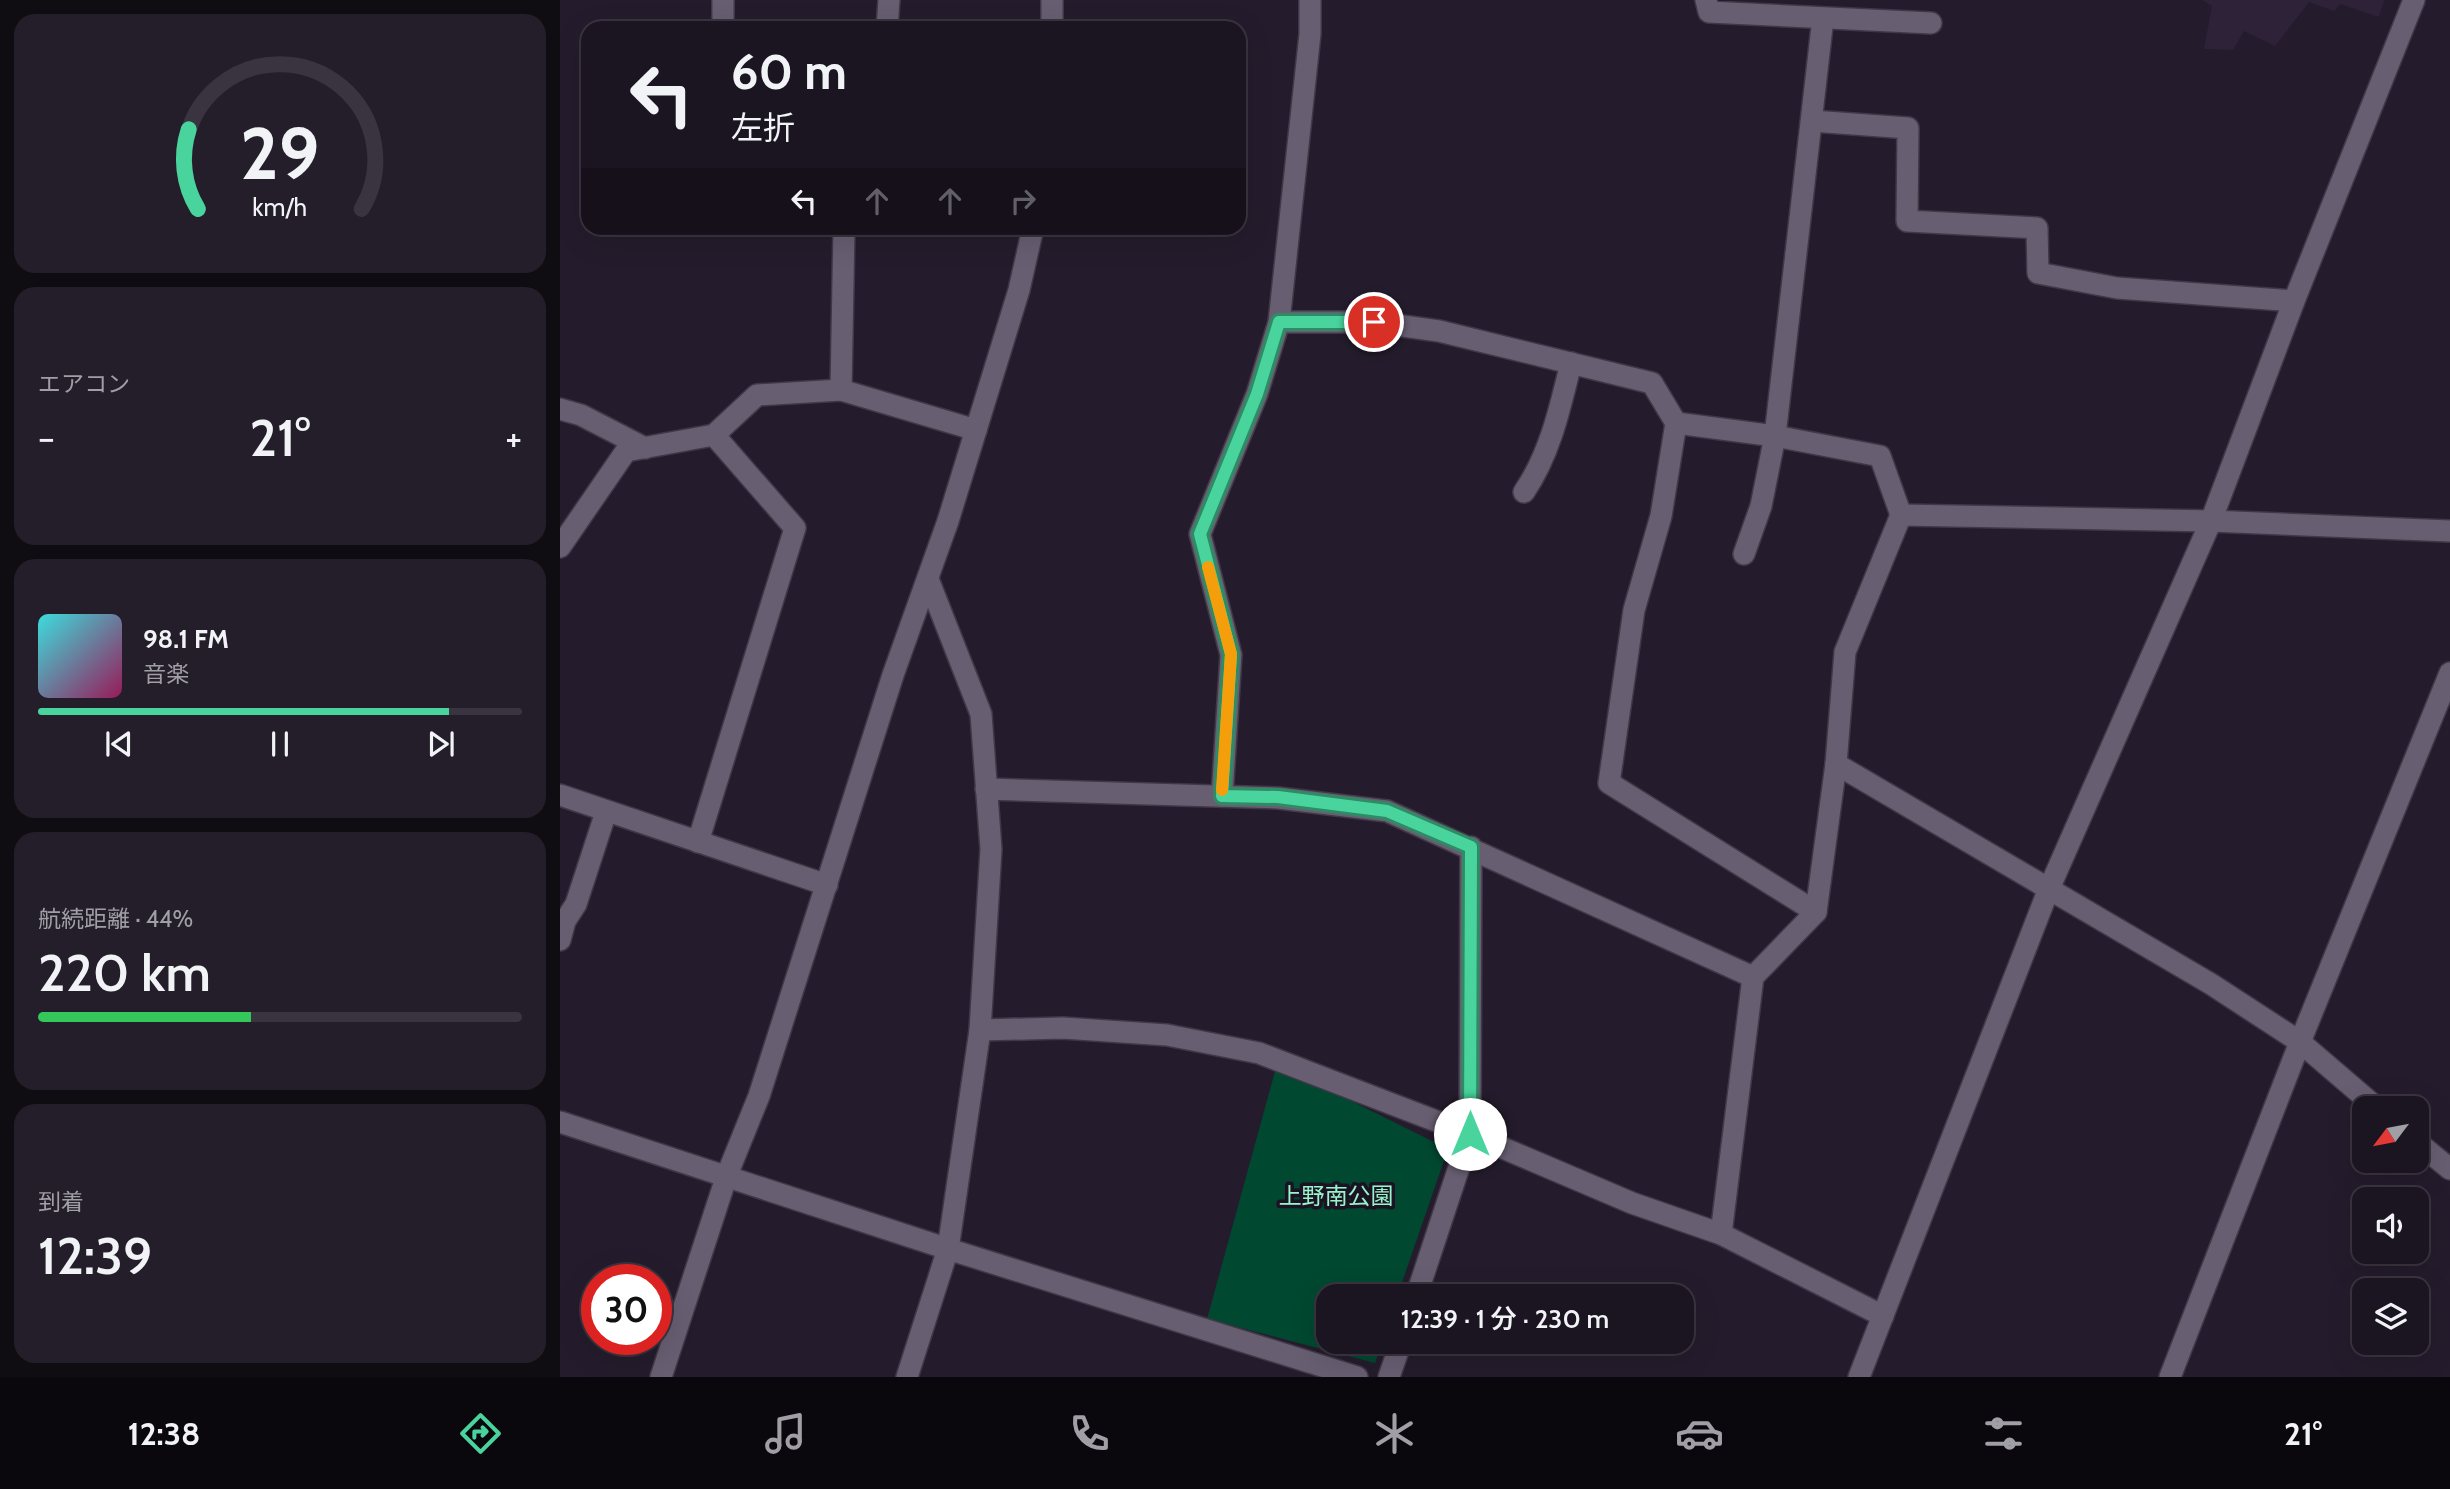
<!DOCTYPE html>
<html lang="ja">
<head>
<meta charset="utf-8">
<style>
  body { margin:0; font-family:Cabin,"Noto Sans JP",sans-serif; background:#241e2a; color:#f1f3f6; height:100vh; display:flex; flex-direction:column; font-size:26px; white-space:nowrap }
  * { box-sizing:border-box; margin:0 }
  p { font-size:23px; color:#a09fa5 }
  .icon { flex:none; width:38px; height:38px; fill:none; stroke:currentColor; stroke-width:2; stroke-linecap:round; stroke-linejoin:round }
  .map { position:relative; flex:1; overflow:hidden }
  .drawer { display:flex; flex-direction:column; gap:14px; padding:14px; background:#0f0c12; width:560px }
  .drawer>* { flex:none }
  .top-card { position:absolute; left:21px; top:21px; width:665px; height:214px; border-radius:21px; box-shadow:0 7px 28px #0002,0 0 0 2px #39343f; background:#1b1521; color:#f1f3f6; overflow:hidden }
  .needle { width:46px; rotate:238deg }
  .buttons { position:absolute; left:1792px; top:1096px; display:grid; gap:14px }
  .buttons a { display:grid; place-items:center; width:77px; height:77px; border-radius:14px; background:#1b1521; box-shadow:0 7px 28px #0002,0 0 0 2px #39343f; font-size:35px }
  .speed { position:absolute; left:21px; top:1264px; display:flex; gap:14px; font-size:35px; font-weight:700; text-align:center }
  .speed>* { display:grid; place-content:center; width:91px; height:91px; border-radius:50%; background:#1b1521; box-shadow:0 7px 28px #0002,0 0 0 2px #39343f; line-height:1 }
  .speed .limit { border:10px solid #d22; background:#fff; color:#111 }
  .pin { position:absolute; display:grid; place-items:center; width:60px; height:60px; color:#fff; margin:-30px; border:4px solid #fff; border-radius:50%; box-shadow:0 2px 7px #0007 }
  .me { position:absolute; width:77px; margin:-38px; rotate:0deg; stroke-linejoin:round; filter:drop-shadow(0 0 5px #0008) }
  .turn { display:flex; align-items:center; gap:24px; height:147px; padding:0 35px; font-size:32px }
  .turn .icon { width:91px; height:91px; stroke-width:2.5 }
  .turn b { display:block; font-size:49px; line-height:60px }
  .lanes { display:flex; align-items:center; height:66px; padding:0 35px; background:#0003; justify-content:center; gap:35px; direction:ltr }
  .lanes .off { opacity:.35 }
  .big { font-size:52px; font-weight:600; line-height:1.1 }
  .drawer .widget { flex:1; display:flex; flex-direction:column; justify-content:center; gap:10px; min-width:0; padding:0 24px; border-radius:21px; background:#241e2a }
  .drawer .dial { align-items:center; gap:0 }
  .dial svg { height:182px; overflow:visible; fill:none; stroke:#39343f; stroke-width:7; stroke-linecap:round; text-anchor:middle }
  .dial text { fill:#f1f3f6; stroke:none }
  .song { display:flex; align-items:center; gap:21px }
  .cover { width:84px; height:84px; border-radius:10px; background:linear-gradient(135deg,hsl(180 70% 55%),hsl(330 70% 35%)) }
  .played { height:7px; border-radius:4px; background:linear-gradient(90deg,#49d49d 85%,#39343f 85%) }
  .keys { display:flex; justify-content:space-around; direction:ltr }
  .heat { display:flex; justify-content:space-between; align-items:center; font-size:38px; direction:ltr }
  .charge { height:10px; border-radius:5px; background:linear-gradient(90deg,#34c759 44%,#39343f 0) }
  .trip { position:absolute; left:756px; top:1284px; width:378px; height:70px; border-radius:21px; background:#1b1521; box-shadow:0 7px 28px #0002,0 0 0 2px #39343f; font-weight:600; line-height:70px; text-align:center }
  .tabs { display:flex; height:112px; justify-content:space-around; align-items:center; background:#0b080d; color:#a09fa5 }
  .tabs .icon { width:49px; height:49px }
  .tabs .selected { color:#49d49d }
  .tabs b { font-size:32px; color:#f1f3f6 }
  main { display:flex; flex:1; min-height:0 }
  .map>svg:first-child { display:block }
  .built { fill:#2e2239 }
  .green { fill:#014830 }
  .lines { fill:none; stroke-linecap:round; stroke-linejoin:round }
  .minor-casing { stroke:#403846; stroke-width:24 }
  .minor { stroke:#685e72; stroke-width:21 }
  .route-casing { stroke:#2f8a66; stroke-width:18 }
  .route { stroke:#49d49d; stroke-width:12 }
  .slow { stroke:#f59e0b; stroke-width:12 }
  .labels { text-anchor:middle; stroke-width:7; stroke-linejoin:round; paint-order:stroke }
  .park-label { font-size:23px; fill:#98f5ca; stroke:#1b1223 }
</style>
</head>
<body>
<main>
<section class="drawer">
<div class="widget dial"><svg viewBox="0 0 100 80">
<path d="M14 69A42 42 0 1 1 86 69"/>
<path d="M14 69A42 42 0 0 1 10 34" stroke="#49d49d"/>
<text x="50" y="56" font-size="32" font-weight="700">29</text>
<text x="50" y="72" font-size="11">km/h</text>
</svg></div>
<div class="widget"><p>エアコン</p>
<div class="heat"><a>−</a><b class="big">21°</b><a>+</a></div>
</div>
<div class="widget">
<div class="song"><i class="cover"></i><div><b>98.1 FM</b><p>音楽</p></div></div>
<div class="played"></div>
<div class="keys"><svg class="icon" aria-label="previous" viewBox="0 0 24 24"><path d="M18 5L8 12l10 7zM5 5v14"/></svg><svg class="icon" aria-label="pause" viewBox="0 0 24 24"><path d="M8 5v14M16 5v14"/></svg><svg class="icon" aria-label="next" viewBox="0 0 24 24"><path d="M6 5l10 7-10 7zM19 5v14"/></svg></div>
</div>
<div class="widget"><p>航続距離 · 44%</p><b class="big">220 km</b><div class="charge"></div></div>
<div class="widget"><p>到着</p><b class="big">12:39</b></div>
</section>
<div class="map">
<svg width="1890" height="1377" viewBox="0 0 1890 1377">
  <rect width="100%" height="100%" fill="#241c2c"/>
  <polygon class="built" points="1642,0 1824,0 1819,17 1780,4 1774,11 1749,2 1715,46 1684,31 1673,50 1644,49 1652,6"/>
  <polygon class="green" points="717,1064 888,1149 837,1297 768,1297 768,1342 822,1342 815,1363 647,1319"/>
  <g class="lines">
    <defs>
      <g id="minor">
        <polyline points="492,0 492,28"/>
        <polyline points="1146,0 1149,12 1371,23"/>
        <polyline points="163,28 163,0"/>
        <polyline points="327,28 329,0"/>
        <polyline points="1252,121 1348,128 1347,221 1477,228 1478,273 1557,288 1734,301"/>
        <polyline points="719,322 814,322 879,331 1092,383 1116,423 1215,436 1320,456 1341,515 1285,652 1276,764 1256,912 1193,977 1161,1234"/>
        <polyline points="281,390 284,228"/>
        <polyline points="0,409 21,415 85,448"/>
        <polyline points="1116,423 1101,516 1074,610 1049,783 1256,912"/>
        <path d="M964 492C990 454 1000 408 1011 363"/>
        <polyline points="1341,515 1651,521 1890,531"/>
        <polyline points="0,547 66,451 154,435 197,395 281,390 416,430"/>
        <polyline points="1184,554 1201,506 1215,436 1263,18"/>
        <polyline points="1276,764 1651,984 1740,1042 1817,1108"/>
        <polyline points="426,789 718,798 827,811 1193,977"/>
        <polyline points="0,795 267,885"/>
        <polyline points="662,796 671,655 640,534 697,394 719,322 750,34 750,0"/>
        <polyline points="138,842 235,528 154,435"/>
        <polyline points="0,940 5,921 16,904 46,812"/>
        <polyline points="420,1030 503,1028 607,1035 699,1053 910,1134 1072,1203 1161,1234 1323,1316"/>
        <polyline points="0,1122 388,1249 797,1377"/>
        <polyline points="1857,1142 1890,1169"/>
        <polyline points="856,1297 910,1134 911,847"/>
        <polyline points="101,1377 167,1175 199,1096 333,675 388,521 459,290 473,228"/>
        <polyline points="347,1377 388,1249 420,1030 431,849 421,714 368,579"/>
        <polyline points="829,1377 841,1342"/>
        <polyline points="1299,1377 1488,891 1651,521 1734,301 1854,0"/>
        <polyline points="1610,1377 1740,1042 1890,673"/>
      </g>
    </defs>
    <use href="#minor" class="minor-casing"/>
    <use href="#minor" class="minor"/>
  </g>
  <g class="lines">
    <defs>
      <polyline id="route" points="814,322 719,322 697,394 640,534 671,654 662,796 718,797 827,811 911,847 910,1134"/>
    </defs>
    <use href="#route" class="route-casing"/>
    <use href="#route" class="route"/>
    <polyline class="slow" points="648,567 671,654 662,790"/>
  </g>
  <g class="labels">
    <g class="park-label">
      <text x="776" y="1204">上野南公園</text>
    </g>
  </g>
</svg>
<div class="buttons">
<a><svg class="needle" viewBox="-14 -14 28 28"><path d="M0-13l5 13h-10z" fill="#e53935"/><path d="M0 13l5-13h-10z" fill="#a09fa5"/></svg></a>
<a><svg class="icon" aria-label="sound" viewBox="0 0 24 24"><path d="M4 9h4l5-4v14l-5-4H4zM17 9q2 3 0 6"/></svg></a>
<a><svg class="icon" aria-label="layers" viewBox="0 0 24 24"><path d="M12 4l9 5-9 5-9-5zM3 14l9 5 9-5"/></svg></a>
</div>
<div class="speed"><div class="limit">30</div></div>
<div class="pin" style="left:814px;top:322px;background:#d93025"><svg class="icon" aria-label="arrive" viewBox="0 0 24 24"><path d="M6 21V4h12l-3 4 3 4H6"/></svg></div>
<svg class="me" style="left:910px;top:1134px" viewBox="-20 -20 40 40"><circle r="19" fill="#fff"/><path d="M0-13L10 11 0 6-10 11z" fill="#49d49d"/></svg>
<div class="trip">12:39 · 1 分 · 230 m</div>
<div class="top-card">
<div class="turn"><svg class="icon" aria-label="left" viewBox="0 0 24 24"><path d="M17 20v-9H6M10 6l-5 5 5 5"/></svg><div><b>60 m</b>左折</div></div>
<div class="lanes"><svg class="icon" aria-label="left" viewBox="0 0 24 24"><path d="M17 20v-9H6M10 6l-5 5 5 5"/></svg><svg class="icon off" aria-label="ahead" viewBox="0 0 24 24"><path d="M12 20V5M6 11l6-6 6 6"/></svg><svg class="icon off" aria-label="ahead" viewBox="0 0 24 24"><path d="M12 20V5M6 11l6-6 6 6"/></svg><svg class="icon off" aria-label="right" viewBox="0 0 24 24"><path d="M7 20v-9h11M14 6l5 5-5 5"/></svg></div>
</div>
</div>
</main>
<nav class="tabs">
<b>12:38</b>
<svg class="icon selected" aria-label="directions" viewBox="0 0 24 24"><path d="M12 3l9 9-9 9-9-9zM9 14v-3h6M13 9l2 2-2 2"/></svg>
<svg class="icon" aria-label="music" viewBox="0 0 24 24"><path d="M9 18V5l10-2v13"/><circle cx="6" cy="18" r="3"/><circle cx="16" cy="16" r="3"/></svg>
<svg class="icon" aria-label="phone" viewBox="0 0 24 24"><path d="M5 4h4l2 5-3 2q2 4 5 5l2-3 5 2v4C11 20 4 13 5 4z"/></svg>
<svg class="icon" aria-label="climate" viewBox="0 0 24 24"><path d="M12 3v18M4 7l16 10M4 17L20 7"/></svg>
<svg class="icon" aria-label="car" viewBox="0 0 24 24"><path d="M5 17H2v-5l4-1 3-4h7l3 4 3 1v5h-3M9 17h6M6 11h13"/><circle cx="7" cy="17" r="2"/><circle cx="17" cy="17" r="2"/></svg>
<svg class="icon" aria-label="filters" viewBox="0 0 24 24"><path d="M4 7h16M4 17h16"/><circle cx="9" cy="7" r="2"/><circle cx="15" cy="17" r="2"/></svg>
<b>21°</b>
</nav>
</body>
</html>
